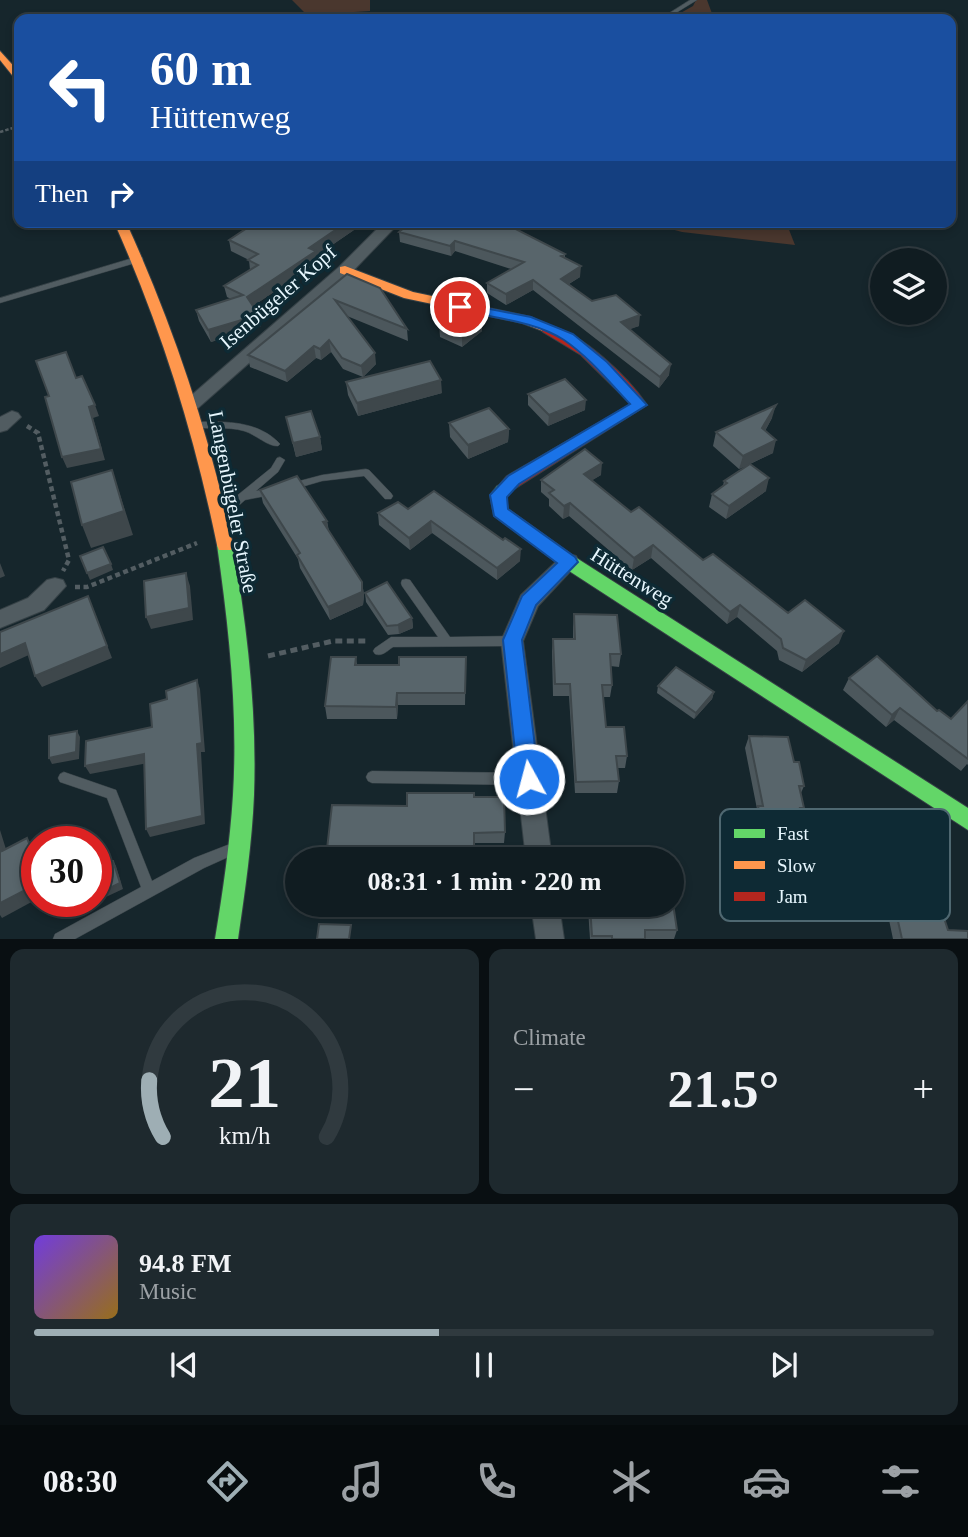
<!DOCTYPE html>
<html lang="en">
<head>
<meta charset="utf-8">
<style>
  body { margin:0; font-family:"Times New Roman",serif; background:#1e292e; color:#f1f3f6; height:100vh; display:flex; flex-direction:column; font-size:26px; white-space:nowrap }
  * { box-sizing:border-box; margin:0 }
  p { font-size:23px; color:#9ca1a5 }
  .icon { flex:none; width:38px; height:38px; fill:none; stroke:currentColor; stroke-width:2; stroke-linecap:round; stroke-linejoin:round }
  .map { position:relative; height:939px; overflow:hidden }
  .drawer { display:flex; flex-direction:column; gap:10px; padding:10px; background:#090f12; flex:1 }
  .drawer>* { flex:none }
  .banner { position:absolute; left:14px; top:14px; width:942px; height:214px; border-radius:14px; box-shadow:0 4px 10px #0003,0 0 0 2px #303a3f; background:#1a4fa0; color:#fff; overflow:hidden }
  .controls { position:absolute; left:870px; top:248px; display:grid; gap:14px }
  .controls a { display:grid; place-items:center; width:77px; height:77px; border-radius:50%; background:#101c21; box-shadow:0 4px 10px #0003,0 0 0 2px #303a3f; font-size:35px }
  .speed { position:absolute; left:21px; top:826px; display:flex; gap:14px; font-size:35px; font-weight:700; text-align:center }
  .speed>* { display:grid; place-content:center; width:91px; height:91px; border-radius:50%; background:#101c21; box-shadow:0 4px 10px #0003,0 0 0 2px #303a3f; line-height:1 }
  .speed .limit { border:10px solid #d22; background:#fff; color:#111 }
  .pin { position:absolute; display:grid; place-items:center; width:60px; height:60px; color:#fff; margin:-30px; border:4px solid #fff; border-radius:50%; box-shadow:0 2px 7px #0007 }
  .me { position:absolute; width:77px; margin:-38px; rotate:353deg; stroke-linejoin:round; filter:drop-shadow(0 0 5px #0008) }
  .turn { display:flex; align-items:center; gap:24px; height:147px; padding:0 21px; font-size:32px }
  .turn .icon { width:91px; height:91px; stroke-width:2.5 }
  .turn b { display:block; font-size:49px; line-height:60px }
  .then { display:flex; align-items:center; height:66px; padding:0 21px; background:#0003; gap:14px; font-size:26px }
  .big { font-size:52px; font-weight:700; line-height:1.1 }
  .drawer .widget { flex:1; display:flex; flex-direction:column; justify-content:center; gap:10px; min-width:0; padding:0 24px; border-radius:14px; background:#1e292e }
  .drawer .dial { align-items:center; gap:0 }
  .dial svg { height:182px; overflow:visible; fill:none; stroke:#303a3f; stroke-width:7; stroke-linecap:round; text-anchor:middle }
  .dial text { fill:#f1f3f6; stroke:none }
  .song { display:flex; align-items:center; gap:21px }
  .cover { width:84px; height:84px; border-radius:10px; background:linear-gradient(135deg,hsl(260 70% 55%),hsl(40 70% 35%)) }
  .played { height:7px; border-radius:4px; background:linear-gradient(90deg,#9eaeb4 45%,#303a3f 45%) }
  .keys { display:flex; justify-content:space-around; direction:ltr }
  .heat { display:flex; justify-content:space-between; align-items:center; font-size:38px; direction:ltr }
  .drawer .tiles { flex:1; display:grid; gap:10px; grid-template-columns:1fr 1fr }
  .widget:last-child { grid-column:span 2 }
  .trip { position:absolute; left:285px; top:847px; width:399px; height:70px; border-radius:35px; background:#101c21; box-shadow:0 4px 10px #0003,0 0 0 2px #303a3f; font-weight:700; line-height:70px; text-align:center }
  .tabs { display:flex; height:112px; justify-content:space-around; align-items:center; background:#060b0d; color:#9ca1a5 }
  .tabs .icon { width:49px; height:49px }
  .tabs .on { color:#9eaeb4 }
  .tabs b { font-size:32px; color:#f1f3f6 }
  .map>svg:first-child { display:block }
  .green { fill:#4a372e }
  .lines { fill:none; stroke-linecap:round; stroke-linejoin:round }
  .lane-casing { stroke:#364146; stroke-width:1 }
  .street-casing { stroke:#364146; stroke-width:2 }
  .fast-casing { stroke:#364146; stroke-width:2 }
  .slow-casing { stroke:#364146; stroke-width:2 }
  .jam-casing { stroke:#364146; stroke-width:2 }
  .path-far2 { stroke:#535d62; stroke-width:2.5; stroke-dasharray:3.5 2; stroke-linecap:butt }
  .path-far1 { stroke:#535d62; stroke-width:4.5; stroke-dasharray:5 3.5; stroke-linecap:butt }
  .path { stroke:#535d62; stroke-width:5; stroke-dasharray:7 4.5; stroke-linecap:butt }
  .lane { fill:#515c61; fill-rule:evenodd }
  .street { fill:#515c61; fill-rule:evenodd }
  .fast { fill:#63d668; fill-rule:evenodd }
  .slow { fill:#ff974d; fill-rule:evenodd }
  .jam { fill:#b3261e; fill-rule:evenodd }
  .wall { fill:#4c575c }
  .shaded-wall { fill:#3e474b }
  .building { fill:#58656b; stroke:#3e474b; stroke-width:2 }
  .route { fill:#1a73e8; stroke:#114b97; stroke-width:2 }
  .labels { text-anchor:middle; stroke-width:7; stroke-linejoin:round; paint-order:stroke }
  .street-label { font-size:21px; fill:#e7f7fe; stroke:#0e2a34 }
  .key { fill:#0e2a34; stroke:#4f6871; stroke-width:2 }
  .key-label { font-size:19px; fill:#e7f7fe }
</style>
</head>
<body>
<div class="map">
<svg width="968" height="939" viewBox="0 0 968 939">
  <rect width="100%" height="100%" fill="#16262c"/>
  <g class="green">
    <polygon points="292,0 370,0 370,11 307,15"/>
    <polygon points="696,0 707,0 714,19 670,19 693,6"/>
    <polygon points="645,222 786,222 795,245 682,232"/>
  </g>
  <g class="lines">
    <defs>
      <g id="lane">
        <polygon points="690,0 697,0 666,19 660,19"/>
        <polygon points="136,257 142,257 143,259 142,261 0,303 0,298"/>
        <path d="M197 422C226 421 259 421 280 444L278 446C268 447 255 434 244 431 227 426 210 430 194 427L192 425 194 423Z"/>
        <polygon points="280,457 285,460 278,472 256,491 273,487 276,488 278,491 276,494 245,500 226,517 218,517 217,514 218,511 271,468 277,458"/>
        <polygon points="366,469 369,470 391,493 393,496 391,499 385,499 364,476 322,481 291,490 286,486 288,484 322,475"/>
        <path d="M406 579 410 580 450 637 512 636 516 638 518 641 516 644 512 646 393 647C387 651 382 657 375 654L373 651 375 648 391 637H438L402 586 401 583 402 580Z"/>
        <polygon points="372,771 528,773 532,775 534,779 532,783 528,785 372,783 368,781 366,777 368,773"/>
        <polygon points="64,772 116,790 152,881 194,858 230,844 235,846 237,850 235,854 204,868 75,939 53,939 55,934 141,887 107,798 60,782 58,778 60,774"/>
      </g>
      <g id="street">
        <polygon points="384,222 400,222 351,273 198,408 186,408 183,404 186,400 339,267"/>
        <polygon points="12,411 18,413 21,417 7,430 0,432 0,417"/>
        <polygon points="569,554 576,556 579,562 538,606 523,641 552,859 526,859 501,641 521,595 562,556"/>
        <polygon points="55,578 63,580 66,586 44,610 0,628 0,610 28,598 47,580"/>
        <polygon points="531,905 559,905 564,939 536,939"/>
      </g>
      <g id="fast">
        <polygon points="503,484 511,490 506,497 508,509 575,557 968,808 968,830 563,567 494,516 490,495 497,486"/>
        <path d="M225 539 231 540 233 545C247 628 257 711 254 795 252 843 245 891 238 939H215C223 891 230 843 233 795 238 711 229 628 217 545L219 540Z"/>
      </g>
      <g id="slow">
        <polygon points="0,51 19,72 19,81 16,80 0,60"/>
        <path d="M114 222H126C174 327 209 433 233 545L231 550H219L217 545C194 433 161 327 114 222Z"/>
        <polygon points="345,266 413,292 531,317 555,329 548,333 522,323 404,298 340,273 340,267"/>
      </g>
      <path id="jam" d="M548 325C583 334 627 376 647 405L503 496 495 490 507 476 631 404 581 355 543 332 541 329Z"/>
    </defs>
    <use href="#lane" class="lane-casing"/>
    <use href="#street" class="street-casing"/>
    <use href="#fast" class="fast-casing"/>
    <use href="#slow" class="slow-casing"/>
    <use href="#jam" class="jam-casing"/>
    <polyline class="path-far2" points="0,132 19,126"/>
    <g class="path-far1">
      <polyline points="27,426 38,433 69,560 63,571"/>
      <polyline points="75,587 87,587 197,543"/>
    </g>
    <polyline class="path" points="268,656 333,641 366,641"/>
    <use href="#lane" class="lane"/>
    <use href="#street" class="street"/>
    <use href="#fast" class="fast"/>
    <use href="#slow" class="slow"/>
    <use href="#jam" class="jam"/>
  </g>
  <g class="wall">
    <polygon points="411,222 509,222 509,226 565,254 565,258 580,277 569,284 592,301 639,326 629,329 669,375 659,388 533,290 506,305 487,293 487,283 511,269 455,251 451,256 400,242 399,232"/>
    <polygon points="354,230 316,256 317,263 253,306 261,326 211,342 199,321 196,310 231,299 227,297 224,286 250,270 249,260 231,251 229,240"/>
    <polygon points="347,274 407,329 408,341 347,316 376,364 363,377 343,369 331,352 321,360 316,358 287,382 250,367 248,355"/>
    <polygon points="482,318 482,331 462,347 440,337 439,324"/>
    <polygon points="346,382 442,393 358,416 348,395"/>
    <polygon points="528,394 585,410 548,426 528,405"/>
    <polygon points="286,417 320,437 322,450 296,457"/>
    <polygon points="772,418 765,431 773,453 750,464 766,491 726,519 709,507 712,494 723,486 724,481 746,466 739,469 713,446 716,432"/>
    <polygon points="449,423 509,429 508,442 468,459 450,437"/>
    <polygon points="601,475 592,480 631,512 703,560 839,643 802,672 779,660 777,651 737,617 727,624 651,558 632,570 569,516 563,519 549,506 549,499 541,492 541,480"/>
    <polygon points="260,490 327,521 329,531 362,582 364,595 363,605 330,620 300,568 298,559 263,503"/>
    <polygon points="408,509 520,561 497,580 432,533 410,550 379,525 378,513"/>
    <polygon points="365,593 412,618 413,628 399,634 388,635 366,602"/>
    <polygon points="574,614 621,654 619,667 610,666 612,685 610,697 603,697 606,727 627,756 625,768 618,768 619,781 617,793 575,793 569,696 553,696 552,651 553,639 573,639 573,627"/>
    <polygon points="356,657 357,665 399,665 466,657 465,705 398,705 397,719 327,719 325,706"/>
    <polygon points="849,678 937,711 951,719 968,701 968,765 967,764 961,771 894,720 886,727 843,690"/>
    <polygon points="658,686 714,692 712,699 694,719 657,693"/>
    <polygon points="749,736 794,762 804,786 801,793 804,808 802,815 806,837 801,848 759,848 753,817 757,809 745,748"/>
    <polygon points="474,797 505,832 504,843 474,843 474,859 326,859 326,858 407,806"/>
    <polygon points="889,881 948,930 968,939 893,939 883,891"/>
    <polygon points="589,905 672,905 677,930 674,939 590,939 588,909"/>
  </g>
  <g class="shaded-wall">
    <polygon points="347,222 353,222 354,230 316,256 317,263 249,309 247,297 309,248"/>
    <polygon points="455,241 455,251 451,256 450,246"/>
    <polygon points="581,266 580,277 560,289 561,279"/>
    <polygon points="533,280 533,290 506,305 506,294"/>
    <polygon points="259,315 261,326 211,342 208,330"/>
    <polygon points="640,315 639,326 620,333 621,322"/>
    <polygon points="482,318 482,331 462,347 462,334"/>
    <polygon points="329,340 331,352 321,360 320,349"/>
    <polygon points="314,346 316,358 287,382 285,371"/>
    <polygon points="375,353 376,364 363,377 361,366"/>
    <polygon points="671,364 669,375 659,388 660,377"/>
    <polygon points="441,380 442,393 358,416 357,403"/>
    <polygon points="586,400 585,410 548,426 549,415"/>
    <polygon points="95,405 99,416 93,418 105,460 67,468 62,457 89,407"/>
    <polygon points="776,405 772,418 759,441 762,428"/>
    <polygon points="509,429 508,442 468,459 468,445"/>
    <polygon points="320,437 322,450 296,457 293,443"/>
    <polygon points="776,440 773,453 739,469 743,456"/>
    <polygon points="602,463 601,475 583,486 584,474"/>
    <polygon points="112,470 133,535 91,548 82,525"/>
    <polygon points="769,478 766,491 726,519 729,506"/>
    <polygon points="570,503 569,516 563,519 564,506"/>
    <polygon points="327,521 329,534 323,522"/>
    <polygon points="431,521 432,533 410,550 409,538"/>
    <polygon points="653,545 651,558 632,570 634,558"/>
    <polygon points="521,549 520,561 497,580 497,568"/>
    <polygon points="0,563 5,576 0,578"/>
    <polygon points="111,564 113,570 90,580 87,573"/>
    <polygon points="186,573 190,586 193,620 151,629 146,617"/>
    <polygon points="362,582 364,595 363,605 330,620 328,607"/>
    <polygon points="740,605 737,617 727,624 730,612"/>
    <polygon points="93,608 112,658 42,687 35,676"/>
    <polygon points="412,618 413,628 399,634 398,625"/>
    <polygon points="844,631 839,643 802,672 806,660"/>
    <polygon points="25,643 31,654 0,668 0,654"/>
    <polygon points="197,680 200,689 205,752 201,752 205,824 150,837 146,829 197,744"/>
    <polygon points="714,692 712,699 694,719 696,713"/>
    <polygon points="397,693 398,705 397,719 396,707"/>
    <polygon points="900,708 894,720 886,727 892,715"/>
    <polygon points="77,731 80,737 79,759 52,764 49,758"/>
    <polygon points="144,754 148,763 90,774 85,766"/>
    <polygon points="0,830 10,862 2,851 0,844"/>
    <polygon points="27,838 35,849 37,855 37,865"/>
    <polygon points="113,861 116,866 123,889 93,903 92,901 96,901 96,895"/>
    <polygon points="37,884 37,899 2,918 0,915 0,903"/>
  </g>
  <g class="building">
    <polygon points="256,222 347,222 309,248 316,251 247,297 259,315 208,330 196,310 243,295 224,286 258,265 248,260 258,254 229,240"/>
    <polygon points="411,222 508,222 506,224 565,254 561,256 581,266 561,279 592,301 616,295 640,315 621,322 671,364 660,377 533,280 506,294 487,283 524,262 455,241 450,246 399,232"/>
    <polygon points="347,274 380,288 407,329 335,300 375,353 361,366 342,358 329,340 320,349 314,346 285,371 248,355"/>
    <polygon points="459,308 482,318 462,334 439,324"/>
    <polygon points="66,352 76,378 82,376 95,405 89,407 101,449 62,457 45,397 49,396 36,361"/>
    <polygon points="430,361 441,380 357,403 346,382"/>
    <polygon points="565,379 586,400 549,415 528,394"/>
    <polygon points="776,405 762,428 776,440 743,456 716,432"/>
    <polygon points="489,408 509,429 468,445 449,423"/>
    <polygon points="311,411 320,437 293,443 286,417"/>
    <polygon points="585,449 602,463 584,474 631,512 639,507 703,560 713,554 788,613 805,600 844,631 806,660 783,648 781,639 740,605 730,612 653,545 634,558 570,503 564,506 549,493 554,490 541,480"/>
    <polygon points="750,464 769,478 729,506 712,494 727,483 724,481"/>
    <polygon points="112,470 124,511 82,525 71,482"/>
    <polygon points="297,476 327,521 323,522 362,582 362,592 328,607 297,555 300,553 260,490"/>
    <polygon points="434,491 503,540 505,538 521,549 497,568 431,521 409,538 378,513 398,502 408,509"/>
    <polygon points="103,547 111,564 87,573 80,556"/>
    <polygon points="186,573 189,608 146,617 144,581"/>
    <polygon points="387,582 412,618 398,625 387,626 365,593"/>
    <polygon points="88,596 107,646 35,676 25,643 0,654 0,632"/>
    <polygon points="574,614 617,615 621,654 610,654 612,685 602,685 606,727 624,727 627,756 616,756 619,781 576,782 570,684 555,684 553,639 575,639"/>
    <polygon points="877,656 937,711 939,710 951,719 968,701 968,759 900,708 892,715 849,678"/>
    <polygon points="331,657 356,657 355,665 399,665 399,657 466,657 465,693 397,693 396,707 325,706"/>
    <polygon points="676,667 714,692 696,713 658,686"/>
    <polygon points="197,680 202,743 197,744 202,816 146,829 144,754 85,766 86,741 152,727 150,704 167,699 166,691"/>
    <polygon points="77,731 76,752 49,758 49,736"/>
    <polygon points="749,736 788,737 794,762 799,762 804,786 799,786 804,808 800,808 806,837 764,837 758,806 763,806"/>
    <polygon points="407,793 474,793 474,797 504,797 505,832 474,833 474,848 404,848 404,858 326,858 332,805 407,806"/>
    <polygon points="27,838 37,865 37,884 0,903 0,844 2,851"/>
    <polygon points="636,852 637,859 590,859 590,853"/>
    <polygon points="104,861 113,861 120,883 96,895 96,864"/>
    <polygon points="889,881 920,881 929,914 943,915 948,930 968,931 968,939 902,939"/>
    <polygon points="672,897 677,930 645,930 645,939 612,939 612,936 592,936 590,905 672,905"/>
    <polygon points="319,924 351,925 349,939 317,939"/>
  </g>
  <path class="route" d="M460 303 531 317 573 334 607 362 647 405 519 484 507 497 508 509 575 557 578 562 536 605 522 640 539 779 536 786 529 789 521 786 518 779 503 640 522 596 557 563 494 516 490 495 508 476 630 404C610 383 589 357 564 340 533 320 490 318 455 309V304Z"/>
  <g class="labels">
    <g class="street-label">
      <text transform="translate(278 297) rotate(-41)" y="7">Isenbügeler Kopf</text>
      <text transform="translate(233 502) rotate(79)" y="7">Langenbügeler Straße</text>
      <text transform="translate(632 577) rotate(32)" y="7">Hüttenweg</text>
    </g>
  </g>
  <rect x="720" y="809" width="230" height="112" rx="10" class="key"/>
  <rect x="734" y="829" width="31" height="9" fill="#63d668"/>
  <rect x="734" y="861" width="31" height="8" fill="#ff974d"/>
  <rect x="734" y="892" width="31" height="9" fill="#b3261e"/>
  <g class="key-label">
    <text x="777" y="840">Fast</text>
    <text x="777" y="872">Slow</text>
    <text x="777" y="903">Jam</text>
  </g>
</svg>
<div class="controls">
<a><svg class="icon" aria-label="layers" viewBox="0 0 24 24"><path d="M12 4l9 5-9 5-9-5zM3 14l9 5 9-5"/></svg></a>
</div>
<div class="speed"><div class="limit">30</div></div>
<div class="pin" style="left:460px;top:307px;background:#d93025"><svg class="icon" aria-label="arrive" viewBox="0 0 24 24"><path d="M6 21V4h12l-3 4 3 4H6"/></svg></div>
<svg class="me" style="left:529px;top:779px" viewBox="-20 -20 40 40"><circle r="17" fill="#1a73e8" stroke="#fff" stroke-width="3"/><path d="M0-11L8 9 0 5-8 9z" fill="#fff"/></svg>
<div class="trip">08:31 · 1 min · 220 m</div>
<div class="banner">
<div class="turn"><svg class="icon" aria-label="left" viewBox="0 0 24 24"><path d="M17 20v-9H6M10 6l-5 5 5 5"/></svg><div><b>60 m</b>Hüttenweg</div></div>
<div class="then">Then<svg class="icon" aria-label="right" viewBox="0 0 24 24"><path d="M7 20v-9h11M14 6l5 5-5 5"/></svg></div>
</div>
</div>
<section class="drawer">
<div class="tiles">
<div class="widget dial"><svg viewBox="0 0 100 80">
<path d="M14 69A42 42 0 1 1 86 69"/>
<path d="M14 69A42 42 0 0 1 8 44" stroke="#9eaeb4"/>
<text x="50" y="56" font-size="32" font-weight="700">21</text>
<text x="50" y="72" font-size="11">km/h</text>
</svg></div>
<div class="widget"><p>Climate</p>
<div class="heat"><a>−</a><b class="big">21.5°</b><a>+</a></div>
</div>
<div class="widget">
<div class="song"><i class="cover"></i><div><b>94.8 FM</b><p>Music</p></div></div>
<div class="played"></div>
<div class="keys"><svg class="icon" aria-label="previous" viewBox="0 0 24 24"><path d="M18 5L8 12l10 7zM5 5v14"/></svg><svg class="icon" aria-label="pause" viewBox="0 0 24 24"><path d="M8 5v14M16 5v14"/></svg><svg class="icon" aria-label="next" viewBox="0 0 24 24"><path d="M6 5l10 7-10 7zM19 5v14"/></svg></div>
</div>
</div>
</section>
<nav class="tabs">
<b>08:30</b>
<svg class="icon on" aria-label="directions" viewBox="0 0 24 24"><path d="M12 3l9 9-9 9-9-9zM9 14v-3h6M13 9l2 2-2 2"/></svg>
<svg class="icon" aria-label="music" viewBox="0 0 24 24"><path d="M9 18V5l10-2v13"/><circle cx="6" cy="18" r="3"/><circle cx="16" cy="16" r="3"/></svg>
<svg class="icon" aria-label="phone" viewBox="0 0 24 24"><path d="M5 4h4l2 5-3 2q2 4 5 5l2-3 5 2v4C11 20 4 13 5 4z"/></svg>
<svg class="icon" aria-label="climate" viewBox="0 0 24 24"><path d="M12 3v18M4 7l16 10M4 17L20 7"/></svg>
<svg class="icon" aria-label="car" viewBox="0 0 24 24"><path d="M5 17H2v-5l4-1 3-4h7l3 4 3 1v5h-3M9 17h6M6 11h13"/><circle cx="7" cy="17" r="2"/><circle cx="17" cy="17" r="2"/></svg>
<svg class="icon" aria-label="filters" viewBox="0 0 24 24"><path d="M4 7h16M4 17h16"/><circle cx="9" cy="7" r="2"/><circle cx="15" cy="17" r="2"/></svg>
</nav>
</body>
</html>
